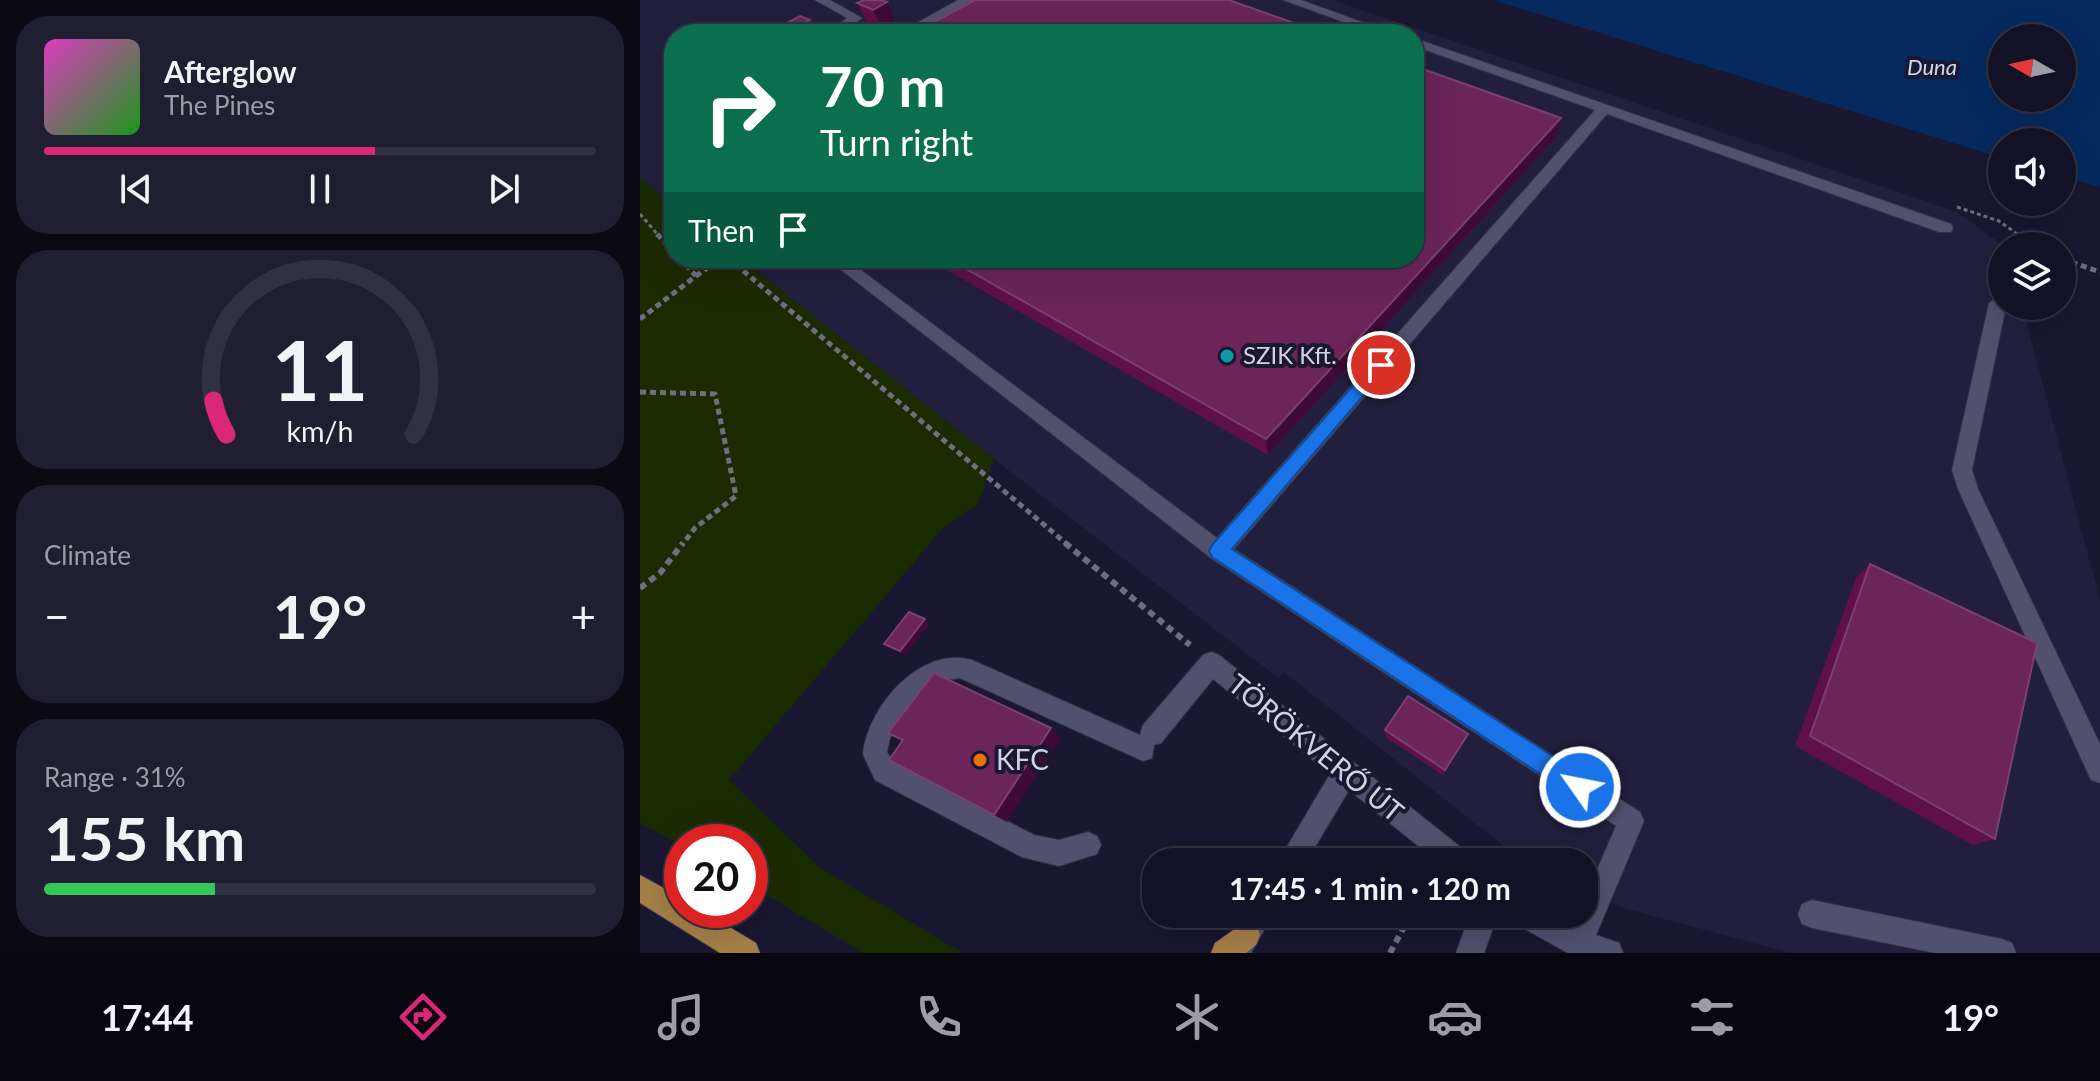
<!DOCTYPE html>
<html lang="en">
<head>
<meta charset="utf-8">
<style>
  body { margin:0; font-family:Lato,sans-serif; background:#201f32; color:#f1f3f6; height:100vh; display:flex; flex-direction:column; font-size:30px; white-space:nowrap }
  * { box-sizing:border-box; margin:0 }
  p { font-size:26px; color:#9d9da7 }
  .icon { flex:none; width:44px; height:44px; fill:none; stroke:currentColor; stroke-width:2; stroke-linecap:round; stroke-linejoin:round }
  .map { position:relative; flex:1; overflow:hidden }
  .drawer { display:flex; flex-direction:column; gap:16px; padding:16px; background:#0a0914; width:640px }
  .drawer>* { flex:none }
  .guide { position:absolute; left:24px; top:24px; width:760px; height:244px; border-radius:32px; box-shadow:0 8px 32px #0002,0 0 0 2px #323142; background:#0b6e4f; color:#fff; overflow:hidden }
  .needle { width:52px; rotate:279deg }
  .fabs { position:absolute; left:1348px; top:24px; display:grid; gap:16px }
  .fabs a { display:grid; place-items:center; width:88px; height:88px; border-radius:50%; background:#131125; box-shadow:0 8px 32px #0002,0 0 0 2px #323142; font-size:40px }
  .speed { position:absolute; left:24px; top:824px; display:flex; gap:16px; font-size:40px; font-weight:700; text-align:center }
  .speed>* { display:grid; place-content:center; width:104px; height:104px; border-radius:50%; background:#131125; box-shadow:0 8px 32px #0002,0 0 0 2px #323142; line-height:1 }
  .speed .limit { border:12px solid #d22; background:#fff; color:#111 }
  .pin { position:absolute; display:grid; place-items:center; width:68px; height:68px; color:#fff; margin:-34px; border:4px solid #fff; border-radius:50%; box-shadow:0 2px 8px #0007 }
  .me { position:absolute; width:88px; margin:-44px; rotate:303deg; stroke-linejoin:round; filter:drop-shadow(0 0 6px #0008) }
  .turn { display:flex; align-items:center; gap:28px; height:168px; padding:0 24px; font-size:36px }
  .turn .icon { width:104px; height:104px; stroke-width:2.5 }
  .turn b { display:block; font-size:56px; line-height:68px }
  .then { display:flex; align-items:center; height:76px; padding:0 24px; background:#0003; gap:16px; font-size:30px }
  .big { font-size:60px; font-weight:700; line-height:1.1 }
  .drawer .widget { flex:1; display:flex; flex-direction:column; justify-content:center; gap:12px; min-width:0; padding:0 28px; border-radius:32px; background:#201f32 }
  .drawer .dial { align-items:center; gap:0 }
  .dial svg { height:208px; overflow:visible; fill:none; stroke:#323142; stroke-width:7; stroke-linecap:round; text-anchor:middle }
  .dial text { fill:#f1f3f6; stroke:none }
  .song { display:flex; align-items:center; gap:24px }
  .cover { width:96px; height:96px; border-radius:12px; background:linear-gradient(135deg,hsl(310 70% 55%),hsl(120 70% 35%)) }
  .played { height:8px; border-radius:4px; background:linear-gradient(90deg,#db2777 60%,#323142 60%) }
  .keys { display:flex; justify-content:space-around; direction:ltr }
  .heat { display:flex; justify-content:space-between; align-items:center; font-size:44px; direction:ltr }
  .charge { height:12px; border-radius:6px; background:linear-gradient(90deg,#34c759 31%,#323142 0) }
  .trip { position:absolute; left:502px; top:848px; width:456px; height:80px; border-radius:32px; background:#131125; box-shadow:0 8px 32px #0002,0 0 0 2px #323142; font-weight:700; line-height:80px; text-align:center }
  .tabs { display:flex; height:128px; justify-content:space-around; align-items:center; background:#08070f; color:#9d9da7 }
  .tabs .icon { width:56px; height:56px }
  .tabs .on { color:#db2777 }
  .tabs b { font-size:36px; color:#f1f3f6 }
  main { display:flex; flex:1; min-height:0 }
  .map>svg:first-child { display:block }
  .built { fill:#221f3e }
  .green { fill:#1b2b00 }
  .water { fill:#062a5e; fill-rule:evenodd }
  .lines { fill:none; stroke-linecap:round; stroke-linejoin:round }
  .minor-casing { stroke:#333045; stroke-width:2 }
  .major-casing { stroke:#333045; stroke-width:2 }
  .path-far2 { stroke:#6e6d84; stroke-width:3; stroke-dasharray:4 3; stroke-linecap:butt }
  .path-far1 { stroke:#6e6d84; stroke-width:5; stroke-dasharray:6 4; stroke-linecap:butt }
  .path { stroke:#6e6d84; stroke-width:6; stroke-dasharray:7 5; stroke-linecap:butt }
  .minor { fill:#51506e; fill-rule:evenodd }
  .major { fill:#a57f48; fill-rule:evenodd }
  .wall { fill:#5f1049 }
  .shaded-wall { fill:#3e0a38 }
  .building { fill:#6b2559; stroke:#7b406f; stroke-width:2 }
  .route { fill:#1a73e8; stroke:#114b97; stroke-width:2 }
  .culture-dot { fill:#0f9aa8; stroke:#191731; stroke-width:3 }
  .food-dot { fill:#e8710a; stroke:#191731; stroke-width:3 }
  .labels { text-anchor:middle; stroke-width:8; stroke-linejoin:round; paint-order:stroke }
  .far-water-label { font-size:22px; font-style:italic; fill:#cddaee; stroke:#191731 }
  .poi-label { font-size:24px; fill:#d1d1e3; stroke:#191731; text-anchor:start }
  .near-street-label { font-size:28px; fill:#d1d1e3; stroke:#191731 }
  .near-poi-label { font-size:28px; fill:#d1d1e3; stroke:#191731; text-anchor:start }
</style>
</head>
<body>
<main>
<section class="drawer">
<div class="widget">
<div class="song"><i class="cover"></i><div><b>Afterglow</b><p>The Pines</p></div></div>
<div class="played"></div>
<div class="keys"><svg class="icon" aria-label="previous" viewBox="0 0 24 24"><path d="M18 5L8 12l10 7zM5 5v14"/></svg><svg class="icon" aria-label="pause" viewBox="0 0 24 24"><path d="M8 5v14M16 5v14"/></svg><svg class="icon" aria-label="next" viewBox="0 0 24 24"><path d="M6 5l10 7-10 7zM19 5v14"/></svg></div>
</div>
<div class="widget dial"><svg viewBox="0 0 100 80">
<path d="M14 69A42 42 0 1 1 86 69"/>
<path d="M14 69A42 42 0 0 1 9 56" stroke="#db2777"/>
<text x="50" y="56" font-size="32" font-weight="700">11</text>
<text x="50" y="72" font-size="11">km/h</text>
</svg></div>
<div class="widget"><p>Climate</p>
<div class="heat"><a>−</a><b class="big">19°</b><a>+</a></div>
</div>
<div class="widget"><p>Range · 31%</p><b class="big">155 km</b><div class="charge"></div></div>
</section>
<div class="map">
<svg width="1460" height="953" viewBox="0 0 1460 953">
  <rect width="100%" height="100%" fill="#191731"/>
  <polygon class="built" points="0,0 692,0 1317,212 1364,246 1362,306 1382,306 1460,600 1460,953 1151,953 987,909 944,894 944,862 884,862 644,672 638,678 354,459 101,258 774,258 774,34 34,34 34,205 0,178"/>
  <polygon class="green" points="0,178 34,205 34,258 101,258 354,459 338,504 304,527 89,780 179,867 323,953 223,953 110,885 110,842 42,842 42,846 0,823"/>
  <path class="water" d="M853 0H1460V187L1422 176V142H1362V158ZM1362 38H1422V98H1362Z"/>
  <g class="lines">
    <defs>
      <g id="minor">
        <polygon points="175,0 190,0 222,18 201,34 187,34 207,18"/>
        <polygon points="318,0 333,0 273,34 257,34"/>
        <polygon points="643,0 661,0 755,34 737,34"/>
        <polygon points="774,38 1311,224 1313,228 1311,232 1299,232 967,114 594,549 1000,812 1004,821 956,935 979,943 983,953 928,953 876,924 872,914 913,914 933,925 938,914 944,914 944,900 976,826 571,558 186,258 205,258 577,538 955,110 774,46"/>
        <polygon points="1358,297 1362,298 1362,306 1366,306 1332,470 1338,489 1460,744 1460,783 1451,780 1318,489 1312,470 1349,303"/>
        <path d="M571 652 579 655 828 853 832 862H798L709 790 666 862H638L690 774 573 679 521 743 514 745 512 758 503 761 320 678 299 681 276 703 250 738 247 752 253 762 394 835 419 840 448 832 457 836 461 845 457 854 419 866 382 857 235 780 223 754C228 706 281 645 332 660L500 735 503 725 563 655Z"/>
        <polygon points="1172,900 1362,939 1372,943 1376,953 1295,953 1172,928 1162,924 1158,914 1162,904"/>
        <polygon points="603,914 633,914 611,953 581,953"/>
        <polygon points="830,914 858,914 844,953 816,953"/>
      </g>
      <g id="major">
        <polygon points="0,875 42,898 42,910 61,910 116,943 120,953 80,953 0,903"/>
        <polygon points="606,921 616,925 620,935 616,945 606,953 571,953 575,943"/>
      </g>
    </defs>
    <use href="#minor" class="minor-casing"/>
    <use href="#major" class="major-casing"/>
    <g class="path-far2">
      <polyline points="1317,207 1359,221 1380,236"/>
      <polyline points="0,214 19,236"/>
    </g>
    <g class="path-far1">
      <polyline points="17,234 34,252"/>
      <polyline points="1378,234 1396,246"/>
      <polyline points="88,258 428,545"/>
      <polyline points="1422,259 1460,272"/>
      <polyline points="56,276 81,258"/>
      <polyline points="0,319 56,276 40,258"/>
      <polyline points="0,392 75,394 96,496 55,528 42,545"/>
    </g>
    <g class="path">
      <polyline points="425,543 550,645"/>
      <polyline points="0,588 20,573 43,543"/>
      <polyline points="750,953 771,914"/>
    </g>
    <use href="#minor" class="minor"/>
    <use href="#major" class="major"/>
  </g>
  <g class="wall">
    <polygon points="224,0 255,20 242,27 226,21 217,3"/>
    <polygon points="139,27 178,34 144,34"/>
    <polygon points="917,136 628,455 286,258 774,258"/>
    <polygon points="1230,564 1355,839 1333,845 1155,746 1216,578"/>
    <polygon points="745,730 825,740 804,776 745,737"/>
  </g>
  <g class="shaded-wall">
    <polygon points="247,2 255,20 242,27 233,10"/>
    <polygon points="170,20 178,34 151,34 149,31"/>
    <polygon points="921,118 917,136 628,455 626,439"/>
    <polygon points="285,619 290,624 265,655 260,651"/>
    <polygon points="411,728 421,738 367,822 354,815"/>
    <polygon points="828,734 825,740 804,776 805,770"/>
  </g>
  <g class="building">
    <polygon points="224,0 242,0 247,2 233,10 217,3"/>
    <polygon points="335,0 589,0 685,34 272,34"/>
    <polygon points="160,16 170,20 149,31 139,27"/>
    <polygon points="774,66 921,118 626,439 307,258 774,258"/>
    <polygon points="1230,564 1397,643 1355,839 1170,736"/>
    <polygon points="269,612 285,619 260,651 244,644"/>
    <polygon points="294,673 411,728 354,815 249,760 263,740 248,733"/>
    <polygon points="768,696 828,734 805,770 745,730"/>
  </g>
  <polygon class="route" points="741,359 749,365 746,369 592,549 948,779 951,787 948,795 940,798 932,795 572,557 569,551 572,545 735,361"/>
  <circle class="culture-dot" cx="587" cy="356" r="8"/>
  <circle class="food-dot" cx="340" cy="760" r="8"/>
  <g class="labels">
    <g class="far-water-label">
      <text x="1292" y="75">Duna</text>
    </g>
    <g class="poi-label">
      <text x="603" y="364">SZIK Kft.</text>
    </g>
    <g class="near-street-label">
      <text transform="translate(676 748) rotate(39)" y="10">TÖRÖKVERŐ ÚT</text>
    </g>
    <g class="near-poi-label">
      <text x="356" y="770">KFC</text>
    </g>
  </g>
</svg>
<div class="fabs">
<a><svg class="needle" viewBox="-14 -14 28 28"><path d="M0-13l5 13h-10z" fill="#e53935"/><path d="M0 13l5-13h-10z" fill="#9d9da7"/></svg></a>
<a><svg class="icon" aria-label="sound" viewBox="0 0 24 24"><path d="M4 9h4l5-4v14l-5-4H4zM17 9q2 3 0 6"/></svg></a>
<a><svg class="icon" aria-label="layers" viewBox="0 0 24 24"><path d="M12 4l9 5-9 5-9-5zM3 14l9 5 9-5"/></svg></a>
</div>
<div class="speed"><div class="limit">20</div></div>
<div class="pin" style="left:741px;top:365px;background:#d93025"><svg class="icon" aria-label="arrive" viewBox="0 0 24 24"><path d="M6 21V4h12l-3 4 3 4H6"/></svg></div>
<svg class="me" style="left:940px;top:787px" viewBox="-20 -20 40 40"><circle r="17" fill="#1a73e8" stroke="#fff" stroke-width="3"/><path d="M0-11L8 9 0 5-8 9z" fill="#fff"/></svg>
<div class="trip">17:45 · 1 min · 120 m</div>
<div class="guide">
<div class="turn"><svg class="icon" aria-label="right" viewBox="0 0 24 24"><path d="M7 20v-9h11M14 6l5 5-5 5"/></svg><div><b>70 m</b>Turn right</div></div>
<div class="then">Then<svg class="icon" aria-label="arrive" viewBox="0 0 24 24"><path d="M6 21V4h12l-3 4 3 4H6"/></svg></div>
</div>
</div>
</main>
<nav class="tabs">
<b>17:44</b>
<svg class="icon on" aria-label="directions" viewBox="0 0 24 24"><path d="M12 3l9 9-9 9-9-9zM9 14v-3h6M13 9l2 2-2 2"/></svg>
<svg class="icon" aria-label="music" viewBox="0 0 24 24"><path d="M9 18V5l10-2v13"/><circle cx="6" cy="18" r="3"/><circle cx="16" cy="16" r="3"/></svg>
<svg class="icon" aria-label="phone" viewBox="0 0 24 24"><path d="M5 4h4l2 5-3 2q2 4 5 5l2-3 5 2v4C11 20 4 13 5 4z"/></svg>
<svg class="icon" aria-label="climate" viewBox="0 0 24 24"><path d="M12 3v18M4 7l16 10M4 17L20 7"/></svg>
<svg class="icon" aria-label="car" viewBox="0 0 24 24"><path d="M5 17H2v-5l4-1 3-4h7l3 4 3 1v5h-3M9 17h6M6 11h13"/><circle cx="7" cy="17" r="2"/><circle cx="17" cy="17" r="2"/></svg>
<svg class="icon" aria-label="filters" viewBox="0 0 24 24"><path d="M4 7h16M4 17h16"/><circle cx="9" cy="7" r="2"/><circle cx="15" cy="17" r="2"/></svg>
<b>19°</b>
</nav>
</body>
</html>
